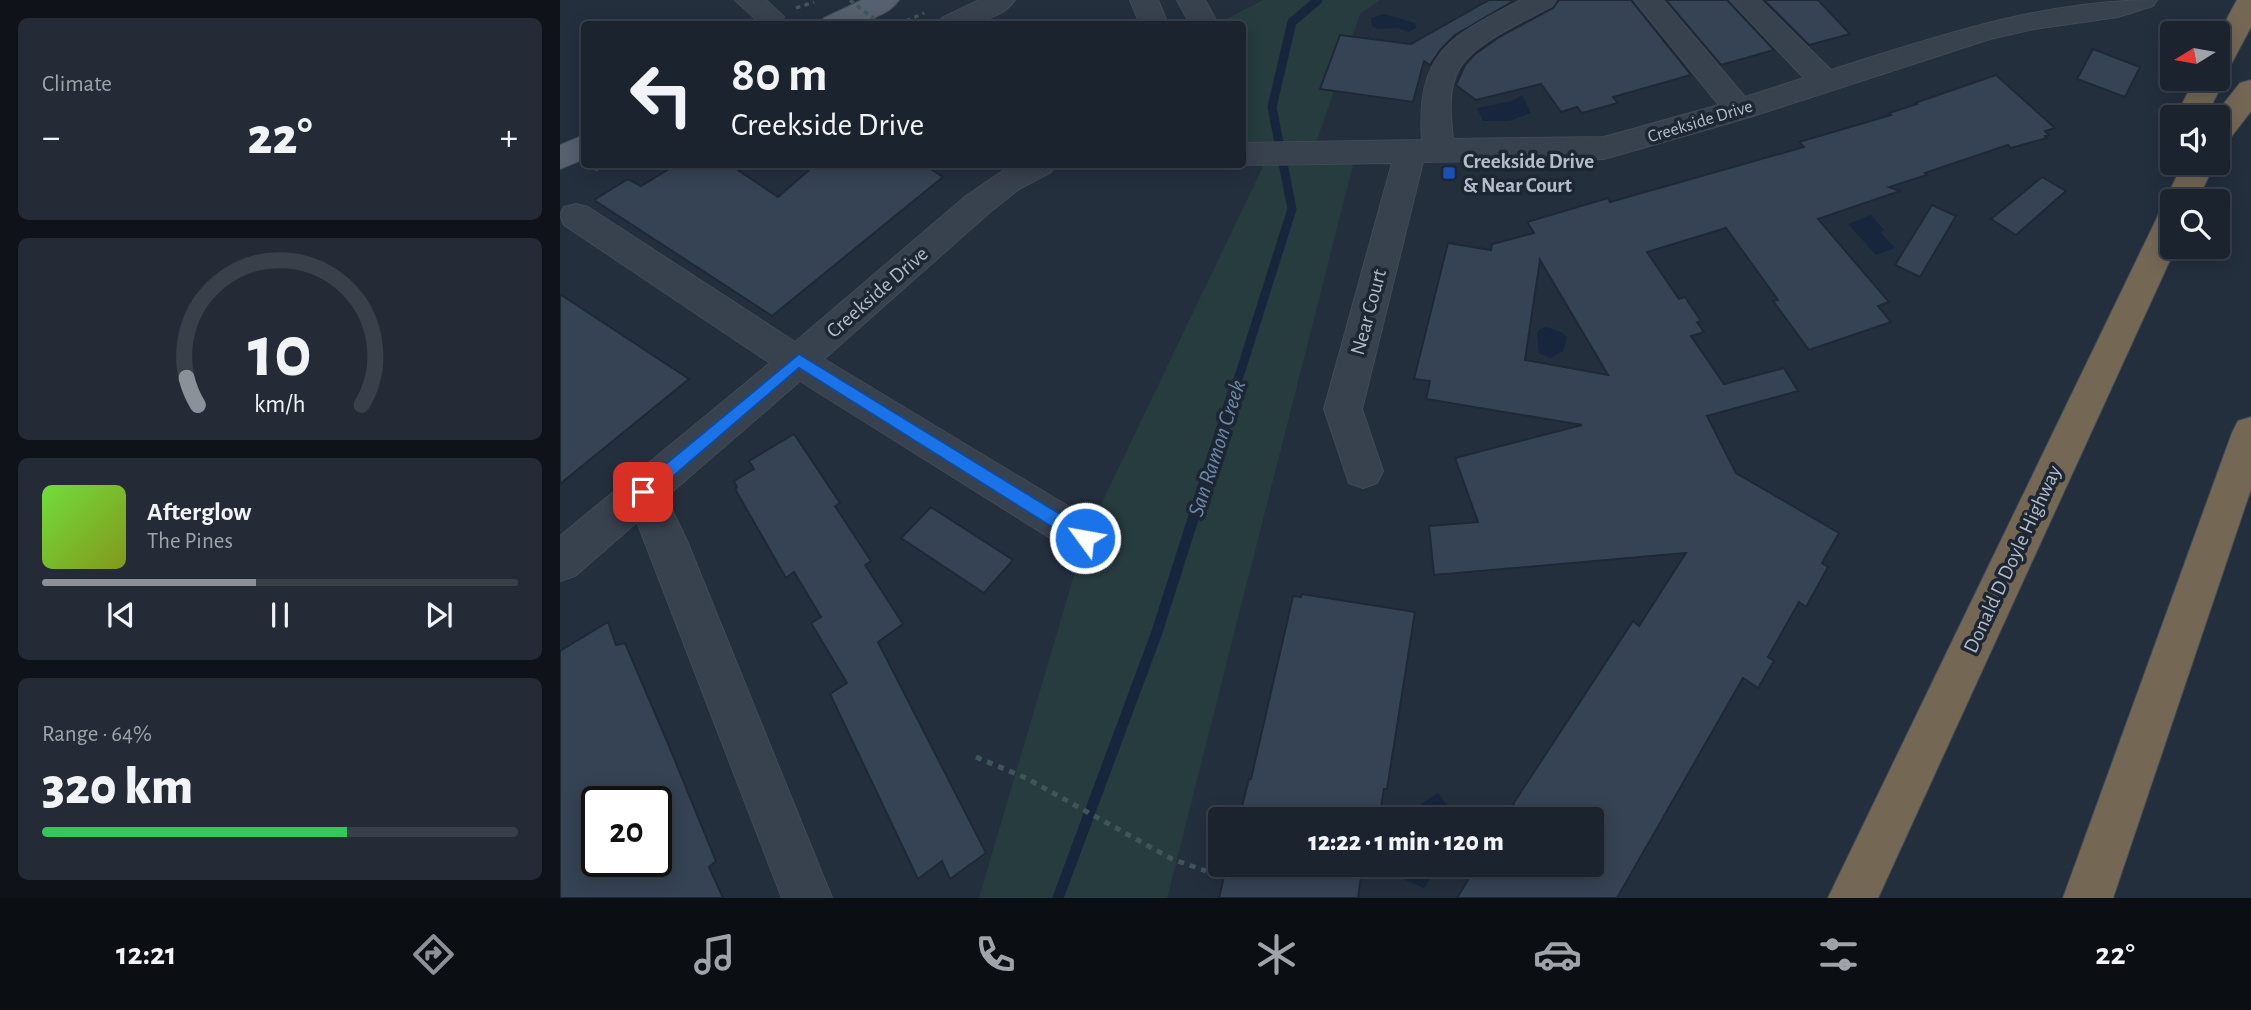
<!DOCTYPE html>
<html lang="en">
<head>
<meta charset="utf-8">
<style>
  body { margin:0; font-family:"Alegreya Sans",sans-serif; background:#242b36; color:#f1f3f6; height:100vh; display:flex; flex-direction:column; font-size:26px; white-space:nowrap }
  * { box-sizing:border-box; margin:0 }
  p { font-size:23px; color:#a0a4aa }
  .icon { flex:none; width:38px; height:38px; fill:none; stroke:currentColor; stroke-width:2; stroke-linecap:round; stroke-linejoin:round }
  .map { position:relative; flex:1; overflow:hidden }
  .drawer { display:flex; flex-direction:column; gap:18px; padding:18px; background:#0f1319; width:560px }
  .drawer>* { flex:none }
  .guide { position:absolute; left:21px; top:21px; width:665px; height:147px; border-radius:7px; box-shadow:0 4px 18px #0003,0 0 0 2px #39404a; background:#1b232e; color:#f1f3f6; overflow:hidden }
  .needle { width:46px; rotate:259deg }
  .buttons { position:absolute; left:1600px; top:21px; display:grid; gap:14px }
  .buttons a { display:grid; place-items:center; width:70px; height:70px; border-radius:7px; background:#1b232e; box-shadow:0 4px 18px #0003,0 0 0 2px #39404a; font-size:35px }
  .speed { position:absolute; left:21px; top:786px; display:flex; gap:14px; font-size:35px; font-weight:700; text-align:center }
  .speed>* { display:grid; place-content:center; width:91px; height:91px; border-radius:50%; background:#1b232e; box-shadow:0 4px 18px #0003,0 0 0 2px #39404a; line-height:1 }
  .speed .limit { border:4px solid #111; border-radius:10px; background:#fff; color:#111 }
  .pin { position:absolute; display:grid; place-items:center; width:60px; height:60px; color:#fff; margin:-30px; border-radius:14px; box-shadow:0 4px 10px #0006 }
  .me { position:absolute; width:77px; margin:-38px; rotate:302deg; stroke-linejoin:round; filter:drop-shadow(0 0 5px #0008) }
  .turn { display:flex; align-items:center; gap:24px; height:147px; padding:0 35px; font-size:32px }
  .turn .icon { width:91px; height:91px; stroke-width:2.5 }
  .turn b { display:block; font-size:49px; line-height:60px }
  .big { font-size:52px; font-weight:800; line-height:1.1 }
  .drawer .widget { flex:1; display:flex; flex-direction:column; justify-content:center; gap:10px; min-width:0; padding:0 24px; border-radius:10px; background:#242b36 }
  .drawer .dial { align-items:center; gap:0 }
  .dial svg { height:182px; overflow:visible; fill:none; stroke:#39404a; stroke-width:7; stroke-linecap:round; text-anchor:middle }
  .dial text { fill:#f1f3f6; stroke:none }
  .song { display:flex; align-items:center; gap:21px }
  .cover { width:84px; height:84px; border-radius:10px; background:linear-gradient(135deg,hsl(100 70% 55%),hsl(70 70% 35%)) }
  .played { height:7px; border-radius:4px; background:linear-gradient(90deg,#8c9099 45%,#39404a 45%) }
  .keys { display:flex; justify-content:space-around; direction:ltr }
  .heat { display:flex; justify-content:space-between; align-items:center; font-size:38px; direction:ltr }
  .charge { height:10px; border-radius:5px; background:linear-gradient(90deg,#34c759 64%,#39404a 0) }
  .trip { position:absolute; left:648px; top:807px; width:396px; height:70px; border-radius:7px; background:#1b232e; box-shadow:0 4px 18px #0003,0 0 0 2px #39404a; font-weight:800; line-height:70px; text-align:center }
  .tab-bar { display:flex; height:112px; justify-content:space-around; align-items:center; background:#0b0e12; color:#a0a4aa }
  .tab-bar .icon { width:49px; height:49px }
  .tab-bar .selected { color:#8c9099 }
  .tab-bar b { font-size:32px; color:#f1f3f6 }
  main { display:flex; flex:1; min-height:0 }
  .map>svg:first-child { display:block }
  .green { fill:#263c3f }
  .water { fill:#17263c }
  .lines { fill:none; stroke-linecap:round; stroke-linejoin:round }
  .stream-far1 { stroke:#17263c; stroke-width:9 }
  .stream { stroke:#17263c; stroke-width:11 }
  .building { fill:#364354; stroke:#1f2835; stroke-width:2; fill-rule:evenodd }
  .minor-casing { stroke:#414a57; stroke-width:2 }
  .major-casing { stroke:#414a57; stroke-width:2 }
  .highway-casing { stroke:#434c59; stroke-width:2 }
  .path-far1 { stroke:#3f5557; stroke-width:3.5; stroke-dasharray:4.5 4.5; stroke-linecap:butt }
  .path { stroke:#3f5557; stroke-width:5; stroke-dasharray:6 6; stroke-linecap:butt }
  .minor { fill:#38414e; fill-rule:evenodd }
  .major { fill:#56606e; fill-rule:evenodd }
  .highway { fill:#746855; fill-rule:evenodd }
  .path-bridge { stroke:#3f5557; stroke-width:3.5; stroke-dasharray:4.5 4.5; stroke-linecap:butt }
  .route { fill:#1a73e8; stroke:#114b97; stroke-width:2 }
  .transit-dot { fill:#1a4fb4; stroke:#1d2633; stroke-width:2.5 }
  .labels { text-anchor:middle; stroke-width:7; stroke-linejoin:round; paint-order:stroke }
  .far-street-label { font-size:18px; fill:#b4bcc9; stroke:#1d2633 }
  .poi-label { font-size:21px; font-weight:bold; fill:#b4bcc9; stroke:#1d2633; text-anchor:start }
  .street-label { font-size:21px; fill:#b4bcc9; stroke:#1d2633 }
  .water-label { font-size:23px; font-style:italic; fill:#6d86a8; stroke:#1d2633 }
</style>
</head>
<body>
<main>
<section class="drawer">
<div class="widget"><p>Climate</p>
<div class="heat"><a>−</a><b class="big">22°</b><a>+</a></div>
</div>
<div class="widget dial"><svg viewBox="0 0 100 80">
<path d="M14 69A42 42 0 1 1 86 69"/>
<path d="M14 69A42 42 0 0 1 9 57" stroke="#8c9099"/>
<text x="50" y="56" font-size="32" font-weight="700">10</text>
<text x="50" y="72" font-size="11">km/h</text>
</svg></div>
<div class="widget">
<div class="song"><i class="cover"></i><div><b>Afterglow</b><p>The Pines</p></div></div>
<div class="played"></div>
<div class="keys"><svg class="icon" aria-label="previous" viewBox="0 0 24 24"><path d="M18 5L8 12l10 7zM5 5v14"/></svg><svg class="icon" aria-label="pause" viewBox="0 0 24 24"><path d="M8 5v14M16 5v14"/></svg><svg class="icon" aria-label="next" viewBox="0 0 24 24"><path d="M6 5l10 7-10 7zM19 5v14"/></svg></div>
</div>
<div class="widget"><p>Range · 64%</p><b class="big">320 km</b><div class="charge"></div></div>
</section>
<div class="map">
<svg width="1691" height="898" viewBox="0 0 1691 898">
  <rect width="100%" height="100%" fill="#242f3e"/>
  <polygon class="green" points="703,0 820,0 800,14 753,152 796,153 607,898 419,898 525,538 709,154 683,154 682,24 657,24"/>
  <g class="water">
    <polygon points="824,14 855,23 856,28 849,32 837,28 818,29 812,26 811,18"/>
    <polygon points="962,95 971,113 949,121 923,121 917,108 952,101"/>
    <polygon points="1311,215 1324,230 1320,232 1335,248 1316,255 1288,224"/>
    <polygon points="987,327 1003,333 1007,338 1003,351 990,358 979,353 977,334 980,329"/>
    <polygon points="878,793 897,819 857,819 861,804"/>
    <polygon points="834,865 834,864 880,865 864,888 834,875"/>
  </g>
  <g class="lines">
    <polyline class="stream-far1" points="676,386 732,209 712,107 732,22 758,0"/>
    <polyline class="stream" points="498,898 597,632 676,384"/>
  </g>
  <g class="building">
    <polygon points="929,0 955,0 895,35 881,49 870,65 864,61 853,102 760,89 780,35 851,44"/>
    <polygon points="999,0 1071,0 1131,75 1053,97 1058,103 1022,113 1017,107 1001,112 981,84 916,100 896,85 905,65 914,55 939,37 993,8"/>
    <polygon points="1106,0 1167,0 1214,50 1161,65"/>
    <polygon points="1204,0 1258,0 1290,34 1249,45"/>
    <polygon points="1533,49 1580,67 1565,97 1517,79"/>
    <path d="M1436 75 1495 128 1485 131 1489 135 1485 136 1487 138 1451 148 1448 145 1365 173 1367 175 1329 187 1340 191 1258 219 1329 302 1318 306 1331 322 1249 350 1213 301 1218 300 1166 228 1087 252 1119 299 1125 297 1141 321 1137 322 1144 332 1131 336 1164 384 1224 368 1238 391 1147 416 1176 473 1279 533 1262 563 1268 567 1246 607 1239 602 1208 657 1214 661 1198 688 1183 678 1057 898H897L918 864H1031V819H948L956 806 953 804 1073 621 1079 626 1126 553 874 575 869 526 918 522 895 458 1022 425 866 399 870 381 854 379 888 243 931 250 932 244 974 233 967 222 1048 198 1050 202 1244 147 1239 142 1331 115 1329 113 1357 104 1355 103ZM980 260 1048 375 965 360Z"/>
    <polygon points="117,164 169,164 218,197 256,164 363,164 383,177 212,316 34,200 68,179 81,186"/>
    <polygon points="1482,177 1506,191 1456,235 1431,219"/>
    <polygon points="1372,205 1396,216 1360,277 1335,265"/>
    <polygon points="0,294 129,379 0,484"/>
    <polygon points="234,434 280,503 275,506 311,561 305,565 343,624 318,642 426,853 390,879 382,861 358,879 270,694 287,683 251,623 261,617 234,572 226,578 175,489 177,487 174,481 194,469 189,461"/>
    <polygon points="371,507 453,560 424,593 341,538"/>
    <polygon points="742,594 855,612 827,789 824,789 819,819 689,819 690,816 680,814 689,779 691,779 733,596 741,597"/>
    <path d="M48 622 56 645 65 643 109 746 156 861 149 867 163 898H0V651ZM37 802H96V861H37Z"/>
    <polygon points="667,864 803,864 798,898 659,898"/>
  </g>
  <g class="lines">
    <defs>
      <g id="minor">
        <polygon points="175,0 206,0 224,17 215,24 200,23"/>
        <path d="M419 0H455C440 22 402 26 378 24L382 18Z"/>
        <polygon points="570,0 598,0 608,24 580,24"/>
        <polygon points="617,0 645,0 658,24 630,24"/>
        <path d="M961 0H996L992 6C964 22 908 44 896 75 888 94 891 119 893 139L1044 137 1159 105 1074 0H1103L1185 97 1244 78 1170 0H1200L1271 70C1378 36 1483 0 1597 0L1593 6 1558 17 1474 29 1430 39 1190 117 1044 159 863 162 802 409 823 471 817 483 803 488 789 483 764 409 832 163 682 165V143L862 140C856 52 890 37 961 0Z"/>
        <polygon points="453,164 496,164 491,172 459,189 430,212 264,359 539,525 545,538 539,551 525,557 511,551 240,381 106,497 127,541 272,898 222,898 77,522 15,576 0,581 0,536 210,363 4,225 0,215 4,207 16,204 28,207 235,342 406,196"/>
      </g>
      <g id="major">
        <path d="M302 0H339C324 22 284 26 260 24L264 18Z"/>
        <polygon points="24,135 24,159 0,169 0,145"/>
      </g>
      <g id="highway">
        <polygon points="1677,0 1691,0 1691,27 1667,72 1661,73 1665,79 1648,112 1650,117 1620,117 1618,112 1635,79 1657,79 1657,37"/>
        <polygon points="1691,80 1691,111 1668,141 1657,144 1657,117 1653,117 1680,83"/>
        <polygon points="1623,163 1655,163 1637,201 1612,201 1612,247 1616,247 1318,898 1268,898 1596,220 1600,211 1609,209 1605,201"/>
        <polygon points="1691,417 1691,489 1553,898 1503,898 1672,433 1678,421"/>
      </g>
    </defs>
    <use href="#minor" class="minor-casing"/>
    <use href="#major" class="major-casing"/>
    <use href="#highway" class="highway-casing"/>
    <g class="path-far1">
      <polyline points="236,8 254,2"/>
      <polyline points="346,21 364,13"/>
      <polyline points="35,170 45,164"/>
    </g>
    <polyline class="path" points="416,757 466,778 612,859 646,871"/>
    <use href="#minor" class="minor"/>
    <use href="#major" class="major"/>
    <use href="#highway" class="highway"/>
    <polyline class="path-bridge" points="290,0 321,24"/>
  </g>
  <polygon class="route" points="239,354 531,533 533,538 531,544 525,546 519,544 239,368 89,497 83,500 78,497 75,492 78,487"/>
  <rect class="transit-dot" x="882" y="166" width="14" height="14" rx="3.5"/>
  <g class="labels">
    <g class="far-street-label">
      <text transform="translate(1140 121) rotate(-17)" y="6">Creekside Drive</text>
    </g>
    <g class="poi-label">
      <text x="903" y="168">Creekside Drive<tspan x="903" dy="24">&amp; Near Court</tspan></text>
    </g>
    <g class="street-label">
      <text transform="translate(317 292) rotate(-41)" y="7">Creekside Drive</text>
      <text transform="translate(808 312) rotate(-75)" y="7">Near Court</text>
      <text transform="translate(1452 559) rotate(-65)" y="7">Donald D Doyle Highway</text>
    </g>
    <g class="water-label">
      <text transform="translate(656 448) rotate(-72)" y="8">San Ramon Creek</text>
    </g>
  </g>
</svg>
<div class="buttons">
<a><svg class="needle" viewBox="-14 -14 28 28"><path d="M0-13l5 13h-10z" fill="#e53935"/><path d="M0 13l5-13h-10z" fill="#a0a4aa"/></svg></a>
<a><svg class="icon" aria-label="sound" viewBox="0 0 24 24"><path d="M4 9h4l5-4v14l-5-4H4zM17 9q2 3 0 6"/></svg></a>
<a><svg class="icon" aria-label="search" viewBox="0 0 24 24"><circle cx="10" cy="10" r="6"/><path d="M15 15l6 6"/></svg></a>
</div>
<div class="speed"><div class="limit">20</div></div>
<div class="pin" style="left:83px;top:492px;background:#d93025"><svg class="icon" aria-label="arrive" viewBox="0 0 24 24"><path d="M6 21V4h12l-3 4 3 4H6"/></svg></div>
<svg class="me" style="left:525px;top:538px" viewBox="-20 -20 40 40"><circle r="17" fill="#1a73e8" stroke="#fff" stroke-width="3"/><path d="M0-11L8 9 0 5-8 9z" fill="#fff"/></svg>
<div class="trip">12:22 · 1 min · 120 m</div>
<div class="guide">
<div class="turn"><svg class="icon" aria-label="left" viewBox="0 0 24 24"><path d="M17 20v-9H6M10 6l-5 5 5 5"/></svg><div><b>80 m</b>Creekside Drive</div></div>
</div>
</div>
</main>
<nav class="tab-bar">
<b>12:21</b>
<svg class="icon selected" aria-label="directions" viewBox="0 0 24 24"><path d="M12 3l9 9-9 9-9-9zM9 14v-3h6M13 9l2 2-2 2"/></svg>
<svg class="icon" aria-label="music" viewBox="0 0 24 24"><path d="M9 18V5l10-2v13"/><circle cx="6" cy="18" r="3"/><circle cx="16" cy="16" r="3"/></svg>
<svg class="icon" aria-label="phone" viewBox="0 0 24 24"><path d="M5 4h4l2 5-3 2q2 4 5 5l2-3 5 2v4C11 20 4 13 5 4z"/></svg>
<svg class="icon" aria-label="climate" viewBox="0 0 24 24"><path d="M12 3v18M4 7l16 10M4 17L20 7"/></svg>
<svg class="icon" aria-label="car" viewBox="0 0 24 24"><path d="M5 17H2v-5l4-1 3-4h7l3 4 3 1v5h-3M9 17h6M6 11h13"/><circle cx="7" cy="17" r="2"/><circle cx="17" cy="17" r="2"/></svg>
<svg class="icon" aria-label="filters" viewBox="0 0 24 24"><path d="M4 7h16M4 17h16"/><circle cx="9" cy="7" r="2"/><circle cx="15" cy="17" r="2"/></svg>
<b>22°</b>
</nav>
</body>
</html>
